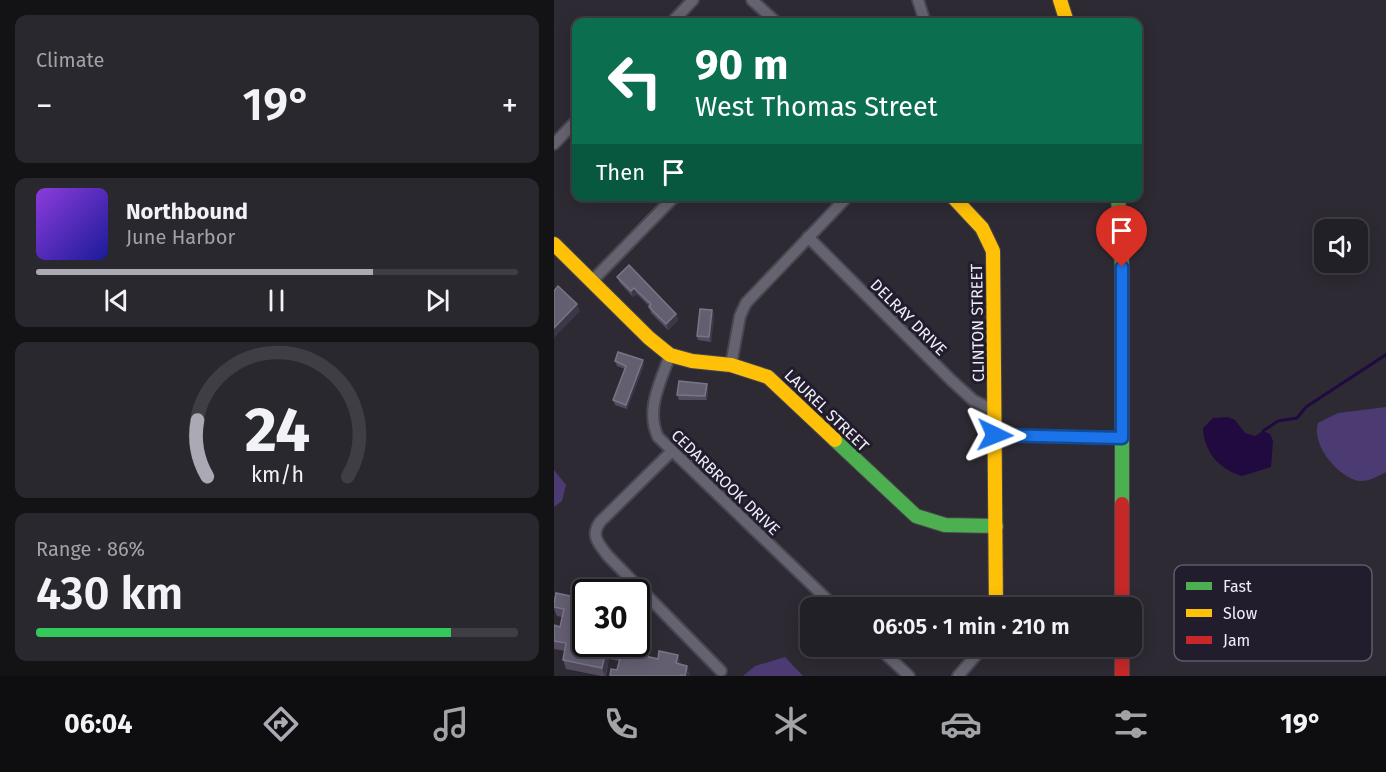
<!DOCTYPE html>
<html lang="en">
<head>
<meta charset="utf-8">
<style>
  body { margin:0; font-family:"Fira Sans",sans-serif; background:#2a282f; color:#f1f3f6; height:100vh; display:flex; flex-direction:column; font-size:22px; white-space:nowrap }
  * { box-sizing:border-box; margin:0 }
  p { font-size:20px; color:#a2a3a7 }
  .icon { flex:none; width:33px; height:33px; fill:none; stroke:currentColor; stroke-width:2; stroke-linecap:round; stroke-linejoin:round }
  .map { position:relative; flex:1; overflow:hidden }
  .drawer { display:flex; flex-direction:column; gap:15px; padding:15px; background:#131215; width:554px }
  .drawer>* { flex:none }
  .guide { position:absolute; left:18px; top:18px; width:570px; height:183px; border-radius:12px; box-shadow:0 3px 15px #0003,0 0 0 2px #3f3e44; background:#0b6e4f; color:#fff; overflow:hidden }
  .controls { position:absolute; left:760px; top:219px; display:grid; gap:12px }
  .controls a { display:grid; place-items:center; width:54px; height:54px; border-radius:12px; background:#222027; box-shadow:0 3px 15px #0003,0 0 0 2px #3f3e44; font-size:30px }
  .speed { position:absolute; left:18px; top:579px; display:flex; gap:12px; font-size:30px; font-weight:700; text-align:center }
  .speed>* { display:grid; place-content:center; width:78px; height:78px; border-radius:50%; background:#222027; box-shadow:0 3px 15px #0003,0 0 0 2px #3f3e44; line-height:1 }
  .speed .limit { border:3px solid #111; border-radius:9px; background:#fff; color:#111 }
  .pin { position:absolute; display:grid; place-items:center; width:51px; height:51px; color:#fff; margin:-62px -26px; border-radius:50% 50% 50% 0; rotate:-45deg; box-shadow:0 0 6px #0007 }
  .pin .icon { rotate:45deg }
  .me { position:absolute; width:66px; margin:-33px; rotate:92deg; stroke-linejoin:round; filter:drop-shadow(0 0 4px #0008) }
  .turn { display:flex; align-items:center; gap:21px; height:126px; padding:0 24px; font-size:27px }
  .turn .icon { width:78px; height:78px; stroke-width:2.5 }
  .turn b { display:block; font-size:42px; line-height:51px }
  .then { display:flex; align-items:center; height:57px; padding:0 24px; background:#0003; gap:12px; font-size:22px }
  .big { font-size:45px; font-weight:600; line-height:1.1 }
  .drawer .tile { flex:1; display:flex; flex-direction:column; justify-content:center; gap:9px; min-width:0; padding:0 21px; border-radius:12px; background:#2a282f }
  .drawer .dial { align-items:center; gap:0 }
  .dial svg { height:156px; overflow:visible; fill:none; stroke:#3f3e44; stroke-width:7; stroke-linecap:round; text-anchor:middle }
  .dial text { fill:#f1f3f6; stroke:none }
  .song { display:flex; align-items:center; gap:18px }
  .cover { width:72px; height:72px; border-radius:9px; background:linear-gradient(135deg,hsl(270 70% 55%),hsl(240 70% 35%)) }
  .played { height:6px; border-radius:3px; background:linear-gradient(90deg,#aba9b3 70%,#3f3e44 70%) }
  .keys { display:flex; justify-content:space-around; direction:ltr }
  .heat { display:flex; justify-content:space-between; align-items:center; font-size:33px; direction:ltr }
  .charge { height:9px; border-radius:4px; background:linear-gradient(90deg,#34c759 86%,#3f3e44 0) }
  .trip { position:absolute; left:246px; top:597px; width:342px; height:60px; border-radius:12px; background:#222027; box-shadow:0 3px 15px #0003,0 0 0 2px #3f3e44; font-weight:600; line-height:60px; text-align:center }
  .tabs { display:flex; height:96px; justify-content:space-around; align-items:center; background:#0e0d10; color:#a2a3a7 }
  .tabs .icon { width:42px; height:42px }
  .tabs .active { color:#aba9b3 }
  .tabs b { font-size:27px; color:#f1f3f6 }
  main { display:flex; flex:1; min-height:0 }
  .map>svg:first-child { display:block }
  .green { fill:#4b3b72 }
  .water { fill:#200a40 }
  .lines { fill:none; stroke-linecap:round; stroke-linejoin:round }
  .stream { stroke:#200a40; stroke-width:3 }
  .street-casing { stroke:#49464f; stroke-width:14 }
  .fast-casing { stroke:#49464f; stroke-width:16 }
  .slow-casing { stroke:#49464f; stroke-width:16 }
  .jam-casing { stroke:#49464f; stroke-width:16 }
  .street { stroke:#666370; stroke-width:10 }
  .fast { stroke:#4caf50; stroke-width:14 }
  .slow { stroke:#ffc107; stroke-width:14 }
  .jam { stroke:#c62828; stroke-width:14 }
  .wall { fill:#544d60 }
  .shaded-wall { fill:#3d3848 }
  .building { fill:#645e71; stroke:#7a7586; stroke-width:1.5 }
  .route-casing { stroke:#114b97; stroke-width:15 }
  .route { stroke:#1a73e8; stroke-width:10 }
  .labels { text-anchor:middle; stroke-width:6; stroke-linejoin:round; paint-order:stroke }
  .street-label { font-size:16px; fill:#efedf8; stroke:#211d2d }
  .key { fill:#211d2d; stroke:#5f5b6a; stroke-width:1.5 }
  .key-label { font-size:16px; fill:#efedf8 }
</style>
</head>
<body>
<main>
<section class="drawer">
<div class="tile"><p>Climate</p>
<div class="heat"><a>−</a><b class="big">19°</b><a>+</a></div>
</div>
<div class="tile">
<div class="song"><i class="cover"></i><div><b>Northbound</b><p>June Harbor</p></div></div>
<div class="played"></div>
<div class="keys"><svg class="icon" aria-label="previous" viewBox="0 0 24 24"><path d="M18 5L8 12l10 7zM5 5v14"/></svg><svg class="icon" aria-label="pause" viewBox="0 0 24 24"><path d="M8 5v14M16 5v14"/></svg><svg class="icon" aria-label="next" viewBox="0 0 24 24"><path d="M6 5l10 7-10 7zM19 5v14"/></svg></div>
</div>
<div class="tile dial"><svg viewBox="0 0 100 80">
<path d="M14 69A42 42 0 1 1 86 69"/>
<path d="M14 69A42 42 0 0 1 9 40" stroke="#aba9b3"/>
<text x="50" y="56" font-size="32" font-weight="700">24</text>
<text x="50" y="72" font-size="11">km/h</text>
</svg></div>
<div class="tile"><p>Range · 86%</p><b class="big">430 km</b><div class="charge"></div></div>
</section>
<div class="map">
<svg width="833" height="676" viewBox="0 0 833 676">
  <rect width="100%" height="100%" fill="#2d2a34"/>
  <g class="green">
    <path d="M832 407V472C824 476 815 482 805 481 784 477 757 445 764 423L784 413Z"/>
    <polygon points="0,470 12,485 8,501 0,507"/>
    <polygon points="231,657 249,676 189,676 201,666"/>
  </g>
  <path class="water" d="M674 417 681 420 691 433 701 436 709 431 716 434 719 441 717 467 688 476C665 469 650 452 649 428L659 418Z"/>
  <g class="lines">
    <polyline class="stream" points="709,431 724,421 743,418 752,407 833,354"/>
    <defs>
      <g id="street">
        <polyline points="198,0 222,22"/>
        <polyline points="364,0 371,22"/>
        <polyline points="118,22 139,0"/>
        <polyline points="0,144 22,121"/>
        <polyline points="254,237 396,379 419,400 440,410"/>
        <polyline points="38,281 121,196"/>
        <path d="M116 355C107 381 91 409 104 437L282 608"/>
        <polyline points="177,365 186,316 192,303 294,196"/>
        <polyline points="441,435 568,438"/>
        <path d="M117 452 46 522C36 536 45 544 54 556L167 671"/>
        <polyline points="323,646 355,676"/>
        <polyline points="404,676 430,646"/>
      </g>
      <g id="fast">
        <polyline points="564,196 568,267 568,504"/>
        <polyline points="281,440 362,516 391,525 442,526"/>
      </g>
      <g id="slow">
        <polyline points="506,0 513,22"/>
        <polyline points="398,196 428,228 439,251 442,608"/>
        <polyline points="0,244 95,338 116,355 138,361 177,365 214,377 281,440"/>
      </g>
      <g id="jam">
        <polyline points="568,504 568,608"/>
        <polyline points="568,646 568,676"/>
      </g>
    </defs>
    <use href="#street" class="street-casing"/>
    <use href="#fast" class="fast-casing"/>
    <use href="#slow" class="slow-casing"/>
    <use href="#jam" class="jam-casing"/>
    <use href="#street" class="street"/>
    <use href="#fast" class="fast"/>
    <use href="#slow" class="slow"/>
    <use href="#jam" class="jam"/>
  </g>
  <g class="wall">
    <polygon points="63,277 122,314 124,320 114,330 97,313 95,306 83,294 79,297 66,283"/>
    <polygon points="158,310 160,315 157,342 144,340 143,336"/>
    <polygon points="61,361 90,365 73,409 61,405 59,400 71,369 63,366"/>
    <polygon points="153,384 154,388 153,400 125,400 123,395"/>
    <polygon points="32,592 32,644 97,646 88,656 127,664 136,675 136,676 56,676 63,670 65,661 55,659 52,676 47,676 12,669 9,660 11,651 0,649 0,625 6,627 8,617 3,616 0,609 0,604 21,597"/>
  </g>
  <g class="shaded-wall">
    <polygon points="80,288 83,294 79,297 77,291"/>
    <polygon points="23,304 26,311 0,338 0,328"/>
    <polygon points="158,310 160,315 157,342 155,337"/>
    <polygon points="122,314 124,320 114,330 112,324"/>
    <polygon points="89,360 90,365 73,409 72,405"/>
    <polygon points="153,384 154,388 153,400 151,396"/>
    <polygon points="32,614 32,637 28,629"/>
    <polygon points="94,637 97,646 82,662 79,653"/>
    <polygon points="52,650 55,659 51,676 48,668"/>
    <polygon points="124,655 127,664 125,672 122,663"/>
    <polygon points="133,666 136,675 136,676 131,676"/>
  </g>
  <g class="building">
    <polygon points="75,265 122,314 112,324 95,307 97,304 80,288 77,291 63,277"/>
    <polygon points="4,286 23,304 0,328 0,291"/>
    <polygon points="146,309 158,310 155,337 143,336"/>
    <polygon points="64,352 89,360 72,405 59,400 72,366 61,361"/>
    <polygon points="125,381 153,384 151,396 123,395"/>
    <polygon points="25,580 65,588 64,592 32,592 32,614 28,629 32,630 32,644 82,644 82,635 94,637 79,653 104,659 105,651 124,655 122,663 133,666 131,676 127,675 127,676 56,676 57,669 63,670 67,654 52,650 48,668 9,660 12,643 0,641 0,625 6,627 10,609 0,607 0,604 2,593 21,597"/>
  </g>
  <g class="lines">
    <defs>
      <polyline id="route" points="441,435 568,438 568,267"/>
    </defs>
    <use href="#route" class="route-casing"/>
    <use href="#route" class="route"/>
  </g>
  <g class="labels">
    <g class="street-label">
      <text transform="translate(355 317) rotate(45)" y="6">DELRAY DRIVE</text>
      <text transform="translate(423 323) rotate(-91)" y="6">CLINTON STREET</text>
      <text transform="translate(273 410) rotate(44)" y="6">LAUREL STREET</text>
      <text transform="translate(172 482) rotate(44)" y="6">CEDARBROOK DRIVE</text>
    </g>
  </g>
  <rect x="620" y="565" width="198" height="96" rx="9" class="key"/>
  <rect x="632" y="582" width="26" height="8" fill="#4caf50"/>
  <rect x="632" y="609" width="26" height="8" fill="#ffc107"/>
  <rect x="632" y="636" width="26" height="8" fill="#c62828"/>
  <g class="key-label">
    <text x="669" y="592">Fast</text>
    <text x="669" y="619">Slow</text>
    <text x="669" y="646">Jam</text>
  </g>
</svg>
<div class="controls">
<a><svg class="icon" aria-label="sound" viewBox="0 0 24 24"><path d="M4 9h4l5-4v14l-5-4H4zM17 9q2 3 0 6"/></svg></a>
</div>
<div class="speed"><div class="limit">30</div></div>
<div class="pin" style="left:568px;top:267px;background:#d93025"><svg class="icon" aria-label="arrive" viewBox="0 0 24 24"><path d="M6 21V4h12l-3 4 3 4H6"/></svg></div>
<svg class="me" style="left:441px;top:435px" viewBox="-20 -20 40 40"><path d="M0-17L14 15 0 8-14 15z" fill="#1a73e8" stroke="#fff" stroke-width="4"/></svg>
<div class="trip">06:05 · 1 min · 210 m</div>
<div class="guide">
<div class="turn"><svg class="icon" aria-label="left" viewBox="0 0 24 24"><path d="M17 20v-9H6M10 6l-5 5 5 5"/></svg><div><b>90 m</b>West Thomas Street</div></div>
<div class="then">Then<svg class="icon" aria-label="arrive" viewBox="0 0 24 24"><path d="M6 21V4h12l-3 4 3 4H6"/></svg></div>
</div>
</div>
</main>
<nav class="tabs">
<b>06:04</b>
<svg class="icon active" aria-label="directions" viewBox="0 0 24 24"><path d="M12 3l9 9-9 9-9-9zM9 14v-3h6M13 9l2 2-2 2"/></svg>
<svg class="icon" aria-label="music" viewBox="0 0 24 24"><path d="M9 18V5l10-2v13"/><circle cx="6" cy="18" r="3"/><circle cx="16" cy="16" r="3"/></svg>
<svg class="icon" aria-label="phone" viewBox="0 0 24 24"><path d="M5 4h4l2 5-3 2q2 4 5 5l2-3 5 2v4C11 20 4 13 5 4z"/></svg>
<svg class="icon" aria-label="climate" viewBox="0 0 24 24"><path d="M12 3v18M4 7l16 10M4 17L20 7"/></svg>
<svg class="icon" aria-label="car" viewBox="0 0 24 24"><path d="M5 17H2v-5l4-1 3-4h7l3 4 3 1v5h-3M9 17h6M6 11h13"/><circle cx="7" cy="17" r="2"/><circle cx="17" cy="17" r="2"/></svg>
<svg class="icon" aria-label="filters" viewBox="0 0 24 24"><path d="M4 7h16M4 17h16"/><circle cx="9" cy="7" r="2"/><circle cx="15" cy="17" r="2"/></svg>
<b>19°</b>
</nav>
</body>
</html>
